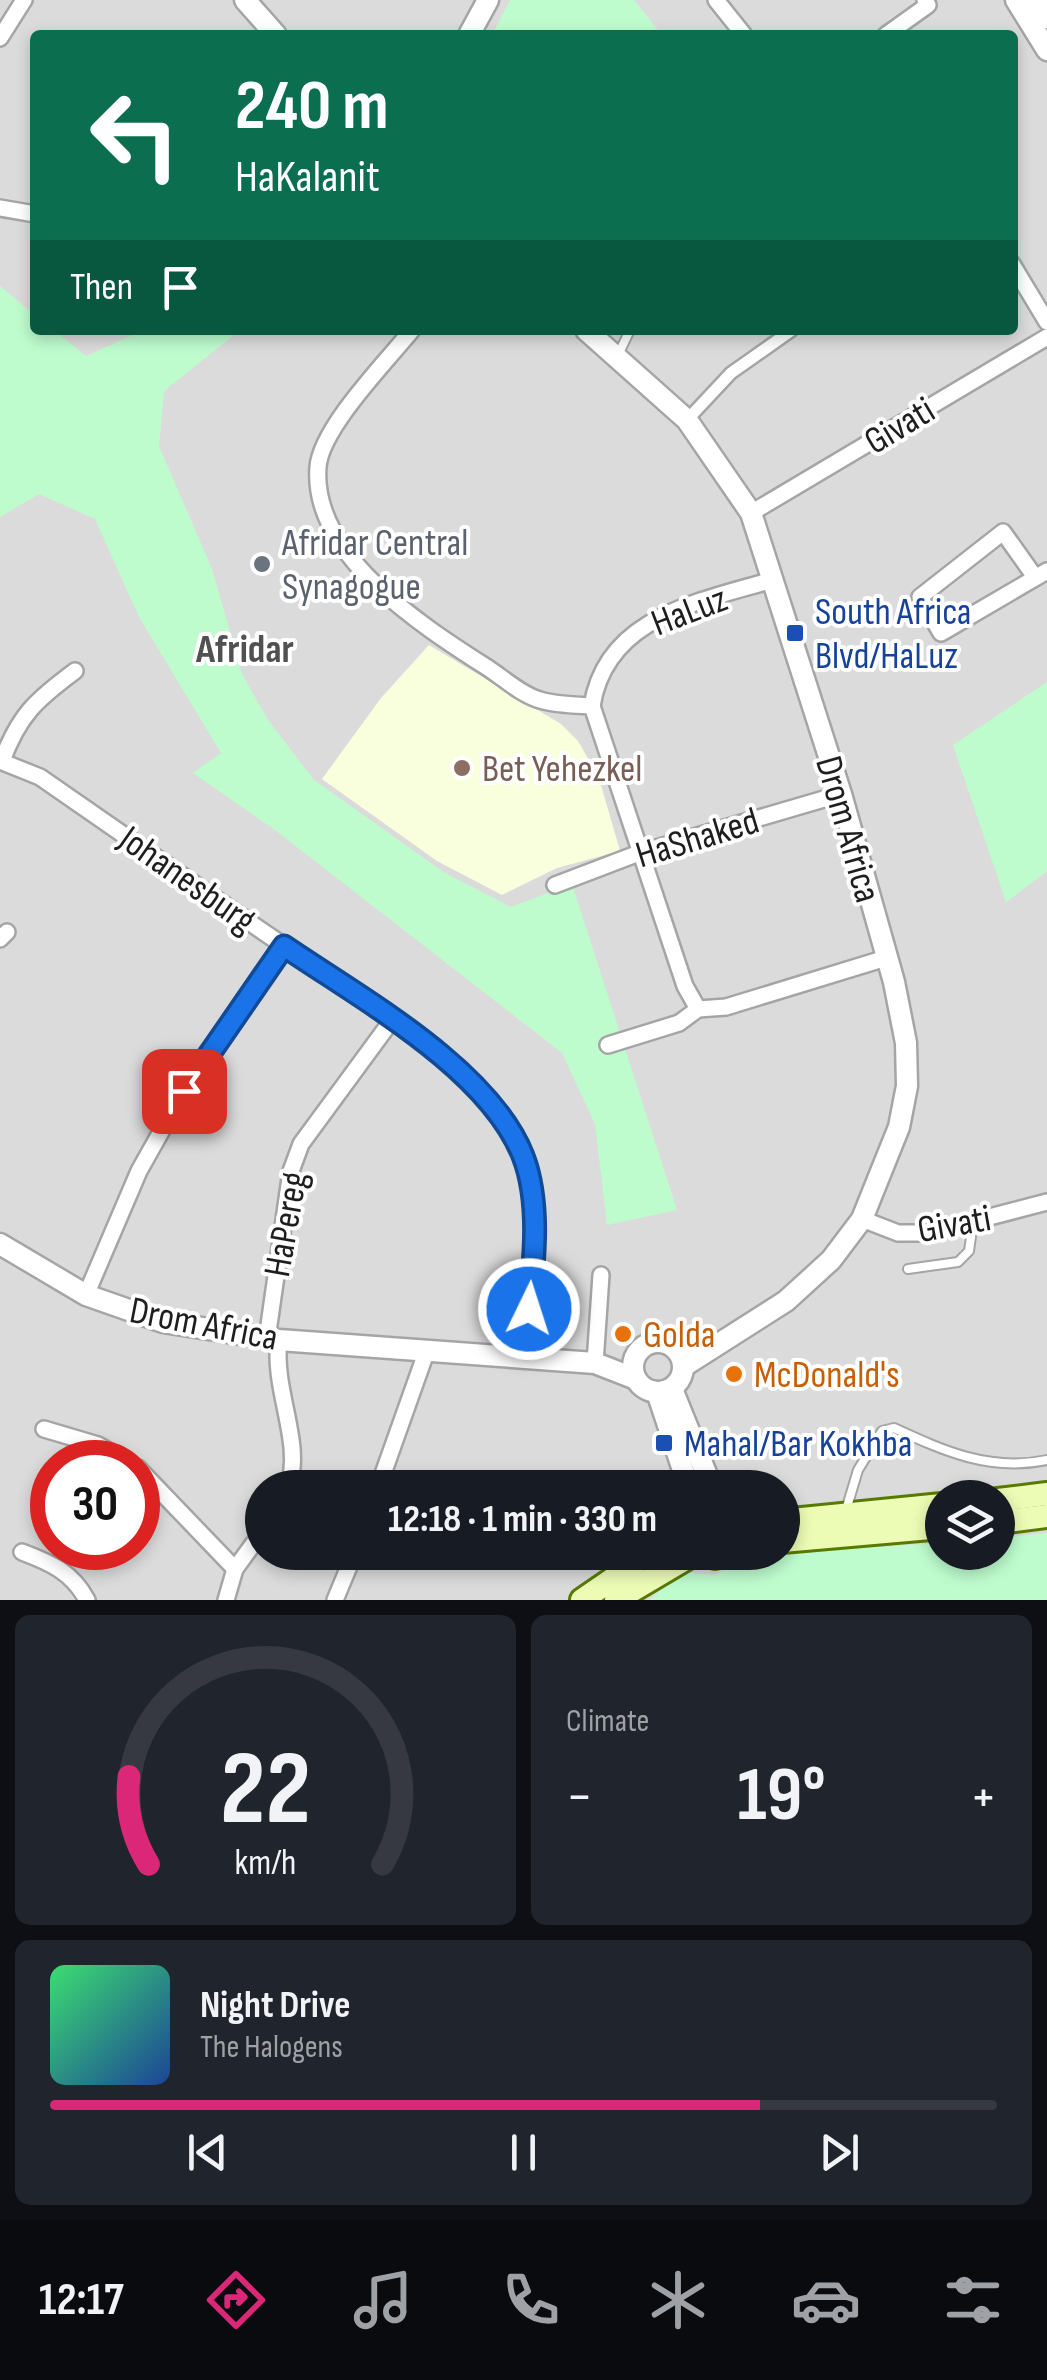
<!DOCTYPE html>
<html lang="en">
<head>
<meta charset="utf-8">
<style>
  body { margin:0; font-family:"Sofia Sans Condensed",sans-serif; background:#20242c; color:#f1f3f6; height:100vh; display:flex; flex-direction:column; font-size:38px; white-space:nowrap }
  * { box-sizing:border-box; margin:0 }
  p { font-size:32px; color:#9ea1a6 }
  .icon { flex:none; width:55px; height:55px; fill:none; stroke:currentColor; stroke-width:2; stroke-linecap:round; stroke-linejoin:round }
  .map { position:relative; height:1600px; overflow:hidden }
  .side { display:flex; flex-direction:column; gap:15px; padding:15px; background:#0d0f14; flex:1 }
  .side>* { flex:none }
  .guide { position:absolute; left:30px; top:30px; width:988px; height:305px; border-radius:10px; box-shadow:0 5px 15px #0003; background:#0b6e4f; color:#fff; overflow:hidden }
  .tools { position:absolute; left:925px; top:1480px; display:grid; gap:20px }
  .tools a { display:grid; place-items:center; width:90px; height:90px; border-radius:50%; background:#171b24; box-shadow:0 5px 15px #0003; font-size:50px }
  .speed { position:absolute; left:30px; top:1440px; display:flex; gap:20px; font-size:50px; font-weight:700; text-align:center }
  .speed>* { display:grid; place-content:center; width:130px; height:130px; border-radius:50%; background:#171b24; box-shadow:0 5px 15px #0003; line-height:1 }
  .speed .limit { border:15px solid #d22; background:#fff; color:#111 }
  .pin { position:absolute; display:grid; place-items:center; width:85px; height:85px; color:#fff; margin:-42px; border-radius:20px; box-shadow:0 5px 15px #0006 }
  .me { position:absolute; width:110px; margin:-55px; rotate:4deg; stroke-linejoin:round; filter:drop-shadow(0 0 8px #0008) }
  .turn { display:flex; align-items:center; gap:35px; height:210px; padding:0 40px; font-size:45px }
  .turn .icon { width:130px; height:130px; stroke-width:2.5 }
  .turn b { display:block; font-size:70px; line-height:85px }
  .then { display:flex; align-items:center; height:95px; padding:0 40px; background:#0003; gap:20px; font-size:38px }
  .big { font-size:75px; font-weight:700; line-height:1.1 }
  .side .tile { flex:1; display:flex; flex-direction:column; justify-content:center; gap:15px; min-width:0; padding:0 35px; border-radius:15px; background:#20242c }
  .side .dial { align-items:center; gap:0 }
  .dial svg { height:260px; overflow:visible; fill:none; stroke:#363941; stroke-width:7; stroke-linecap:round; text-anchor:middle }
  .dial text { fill:#f1f3f6; stroke:none }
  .song { display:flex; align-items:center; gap:30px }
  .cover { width:120px; height:120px; border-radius:15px; background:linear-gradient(135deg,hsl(140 70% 55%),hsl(220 70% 35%)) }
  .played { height:10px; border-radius:5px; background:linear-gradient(90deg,#db2777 75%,#363941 75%) }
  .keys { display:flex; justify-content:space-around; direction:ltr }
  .heat { display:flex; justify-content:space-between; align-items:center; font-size:55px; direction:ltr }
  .side .tiles { flex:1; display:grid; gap:15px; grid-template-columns:1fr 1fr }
  .tile:last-child { grid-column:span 2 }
  .trip { position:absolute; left:245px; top:1470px; width:555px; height:100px; border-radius:50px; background:#171b24; box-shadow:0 5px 15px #0003; font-weight:700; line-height:100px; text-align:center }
  .tabs { display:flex; height:160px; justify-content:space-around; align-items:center; background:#090b0e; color:#9ea1a6 }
  .tabs .icon { width:70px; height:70px }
  .tabs .on { color:#db2777 }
  .tabs b { font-size:45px; color:#f1f3f6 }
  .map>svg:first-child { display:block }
  .residential { fill:#dcdbdb; fill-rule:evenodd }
  .education { fill:#f9ffdd }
  .park { fill:#befcce }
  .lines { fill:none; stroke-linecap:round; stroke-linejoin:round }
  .service-casing { stroke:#a5a5a5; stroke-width:12 }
  .pedestrian-casing { stroke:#a5a5a5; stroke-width:16 }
  .minor-casing { stroke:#a5a5a5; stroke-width:20 }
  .tertiary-casing { stroke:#a5a5a5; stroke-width:25 }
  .secondary-casing { stroke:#587a00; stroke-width:28 }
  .service { stroke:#fff; stroke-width:8 }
  .pedestrian { stroke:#fff; stroke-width:11 }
  .minor { stroke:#fff; stroke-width:15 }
  .tertiary { stroke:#fff; stroke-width:20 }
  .secondary { stroke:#ecfcb5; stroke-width:22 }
  .route-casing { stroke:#114b97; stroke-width:25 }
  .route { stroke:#1a73e8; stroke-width:18 }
  .worship-dot { fill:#6b7280; stroke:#fff; stroke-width:4 }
  .transit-dot { fill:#1a4fb4; stroke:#fff; stroke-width:4 }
  .education-dot { fill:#8d6e63; stroke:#fff; stroke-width:4 }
  .food-dot { fill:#e8710a; stroke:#fff; stroke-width:4 }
  .labels { text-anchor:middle; stroke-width:8; stroke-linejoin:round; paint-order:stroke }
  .street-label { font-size:38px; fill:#1e1e1e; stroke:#fff }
  .worship-label { font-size:38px; fill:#5b616d; stroke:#fff; text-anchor:start }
  .transit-label { font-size:38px; fill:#164399; stroke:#fff; text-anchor:start }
  .education-label { font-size:38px; fill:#785e54; stroke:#fff; text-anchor:start }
  .food-label { font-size:38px; fill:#c56008; stroke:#fff; text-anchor:start }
  .neighbourhood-label { font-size:40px; font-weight:bold; fill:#515151; stroke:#fff }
</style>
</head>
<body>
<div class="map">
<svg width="1047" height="1600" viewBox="0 0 1047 1600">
  <rect width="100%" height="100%" fill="#f0eee4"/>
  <path class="residential" d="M0 0H1047V1600H0ZM35 35H1012V330H35ZM52 1462H138V1548H52ZM262 1488H782V1552H262ZM942 1498H998V1552H942Z"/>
  <polygon class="education" points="429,645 561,724 578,741 599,778 620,851 557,868 502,895 437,861 322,779 381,698"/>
  <g class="park">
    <polygon points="510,0 634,0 662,35 492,35"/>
    <polygon points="0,286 35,315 35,330 54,330 86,356 144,330 240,330 164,391 159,446 212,569 242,674 268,720 314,780 445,873 511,907 572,884 677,1210 607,1225 595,1124 562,1053 275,830 193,773 221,753 139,617 95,519 39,494 0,517"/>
    <polygon points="1047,682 1047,871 1006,902 953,745"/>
    <polygon points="1047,1533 1047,1600 650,1600 680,1572 715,1575 752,1555 942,1543 942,1552 998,1552 998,1538"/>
  </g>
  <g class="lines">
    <defs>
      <g id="service">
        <polyline points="619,353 630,330"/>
        <polyline points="908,1269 958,1262 969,1251 971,1237 965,1226"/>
        <path d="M846 1510 858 1470 882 1431 894 1428C944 1451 990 1472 1047 1460"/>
      </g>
      <polyline id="pedestrian" points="687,420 731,373 792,330"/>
      <g id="minor">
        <polyline points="716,0 744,35"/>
        <polyline points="886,35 928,5 925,0"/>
        <polyline points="0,38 24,0"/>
        <polyline points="0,208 35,214"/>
        <polyline points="1012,264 1047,322"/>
        <path d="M412 330C386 362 321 428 318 467 311 556 424 627 488 668 503 678 522 695 540 700 556 705 575 705 592 706L685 986 698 1009 726 1007 886 958"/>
        <polyline points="751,513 1047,337"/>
        <polyline points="1035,577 1003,532 920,597 941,633 1047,571"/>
        <path d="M592 706C606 617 698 602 772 580"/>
        <path d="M0 761 40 777C115 829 190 881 265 933 350 991 477 1059 522 1154 547 1206 530 1302 525 1358"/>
        <path d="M2 761C19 715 36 700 75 671"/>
        <polyline points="555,885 639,853 841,794"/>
        <polyline points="0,939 7,932"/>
        <polyline points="608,1045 679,1023 698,1009"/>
        <polyline points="862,1219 898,1233 928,1233 1047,1202"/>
        <polyline points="86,1295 139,1171 199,1064 284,946"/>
        <polyline points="267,1339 291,1171 301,1144 392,1020"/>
        <path d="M279 1340C272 1390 304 1443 288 1488"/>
        <polyline points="595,1363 601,1275"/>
        <polyline points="44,1429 98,1445 128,1462"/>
        <polyline points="138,1468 235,1569"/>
        <polyline points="378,1488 427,1350"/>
        <path d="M22 1552C51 1563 72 1572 87 1600"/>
        <polyline points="226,1600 235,1569 262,1532"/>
        <polyline points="335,1600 355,1552"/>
      </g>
      <g id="tertiary">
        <polyline points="245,0 276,35"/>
        <polyline points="1016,0 1047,50"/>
        <polyline points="1036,0 1047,18"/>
        <polyline points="469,35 488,0"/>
        <polyline points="586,330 687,420 751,513 841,794 894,982 906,1043 907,1086 899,1127 862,1219 831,1260 786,1301 684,1366"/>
        <polyline points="0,1244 86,1295 163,1322 279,1340 595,1363 636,1379"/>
        <circle cx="658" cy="1367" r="25"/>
        <polyline points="672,1389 712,1488"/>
        <polyline points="657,1392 689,1488"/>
      </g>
      <g id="secondary">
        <polyline points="998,1500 1047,1494"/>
        <polyline points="782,1521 942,1505"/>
        <polyline points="998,1522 1047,1516"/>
        <polyline points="782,1541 942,1527"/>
        <polyline points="700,1552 715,1557 728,1552"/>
        <polyline points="582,1600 652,1552"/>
        <polyline points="616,1600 697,1552"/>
      </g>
    </defs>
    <use href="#service" class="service-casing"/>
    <use href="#pedestrian" class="pedestrian-casing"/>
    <use href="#minor" class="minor-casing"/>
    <use href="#tertiary" class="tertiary-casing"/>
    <use href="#secondary" class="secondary-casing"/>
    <use href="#service" class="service"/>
    <use href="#pedestrian" class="pedestrian"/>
    <use href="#minor" class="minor"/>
    <use href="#tertiary" class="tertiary"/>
    <use href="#secondary" class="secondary"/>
  </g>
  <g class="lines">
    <defs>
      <path id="route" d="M184 1091 284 946C360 998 488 1068 523 1156 541 1202 534 1262 529 1309"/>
    </defs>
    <use href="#route" class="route-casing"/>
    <use href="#route" class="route"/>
  </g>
  <circle class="worship-dot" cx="262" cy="564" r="10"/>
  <g class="transit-dot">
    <rect x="785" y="623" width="20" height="20" rx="5"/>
    <rect x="654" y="1433" width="20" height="20" rx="5"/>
  </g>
  <circle class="education-dot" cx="462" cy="768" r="10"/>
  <g class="food-dot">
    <circle cx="623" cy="1334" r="10"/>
    <circle cx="734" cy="1374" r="10"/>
  </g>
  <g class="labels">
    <g class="street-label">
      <text transform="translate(899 425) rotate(-31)" y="13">Givati</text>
      <text transform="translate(689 610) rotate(-21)" y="13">HaLuz</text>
      <text transform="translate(849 829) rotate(74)" y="13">Drom Africa</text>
      <text transform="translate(697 837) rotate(-17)" y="13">HaShaked</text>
      <text transform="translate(188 879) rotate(35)" y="13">Johanesburg</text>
      <text transform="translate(954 1223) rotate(-10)" y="13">Givati</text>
      <text transform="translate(285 1224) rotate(-80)" y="13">HaPereg</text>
      <text transform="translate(204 1323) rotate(11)" y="13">Drom Africa</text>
    </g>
    <g class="worship-label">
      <text x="282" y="555">Afridar Central<tspan x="282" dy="44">Synagogue</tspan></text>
    </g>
    <g class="transit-label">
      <text x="815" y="624">South Africa<tspan x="815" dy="44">Blvd/HaLuz</tspan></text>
      <text x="684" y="1456">Mahal/Bar Kokhba</text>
    </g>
    <g class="education-label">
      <text x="482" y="781">Bet Yehezkel</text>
    </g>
    <g class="food-label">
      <text x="643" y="1347">Golda</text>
      <text x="754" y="1387">McDonald's</text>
    </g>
    <g class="neighbourhood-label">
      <text x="245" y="662">Afridar</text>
    </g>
  </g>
</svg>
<div class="tools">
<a><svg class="icon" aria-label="layers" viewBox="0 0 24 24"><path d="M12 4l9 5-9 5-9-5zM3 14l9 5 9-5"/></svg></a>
</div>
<div class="speed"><div class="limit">30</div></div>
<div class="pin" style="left:184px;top:1091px;background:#d93025"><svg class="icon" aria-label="arrive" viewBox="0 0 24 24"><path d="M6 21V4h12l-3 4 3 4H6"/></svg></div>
<svg class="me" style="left:529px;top:1309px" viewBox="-20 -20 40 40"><circle r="17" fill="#1a73e8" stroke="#fff" stroke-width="3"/><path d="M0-11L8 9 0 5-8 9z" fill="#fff"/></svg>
<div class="trip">12:18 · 1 min · 330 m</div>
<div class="guide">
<div class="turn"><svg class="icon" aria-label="left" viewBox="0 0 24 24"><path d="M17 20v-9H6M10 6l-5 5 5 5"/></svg><div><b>240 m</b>HaKalanit</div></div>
<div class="then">Then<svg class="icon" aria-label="arrive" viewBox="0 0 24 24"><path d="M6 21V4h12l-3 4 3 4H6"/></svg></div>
</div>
</div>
<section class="side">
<div class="tiles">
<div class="tile dial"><svg viewBox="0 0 100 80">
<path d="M14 69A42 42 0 1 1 86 69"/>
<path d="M14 69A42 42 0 0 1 8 42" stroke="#db2777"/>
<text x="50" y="56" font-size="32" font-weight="700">22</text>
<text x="50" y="72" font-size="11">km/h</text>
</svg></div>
<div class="tile"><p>Climate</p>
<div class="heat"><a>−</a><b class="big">19°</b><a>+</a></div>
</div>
<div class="tile">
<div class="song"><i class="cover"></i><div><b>Night Drive</b><p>The Halogens</p></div></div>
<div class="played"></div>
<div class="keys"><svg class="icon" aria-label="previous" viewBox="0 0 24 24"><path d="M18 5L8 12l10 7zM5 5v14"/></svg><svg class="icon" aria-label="pause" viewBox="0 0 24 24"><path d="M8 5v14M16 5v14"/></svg><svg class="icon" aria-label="next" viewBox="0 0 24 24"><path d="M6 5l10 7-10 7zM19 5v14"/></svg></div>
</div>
</div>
</section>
<nav class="tabs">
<b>12:17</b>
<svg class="icon on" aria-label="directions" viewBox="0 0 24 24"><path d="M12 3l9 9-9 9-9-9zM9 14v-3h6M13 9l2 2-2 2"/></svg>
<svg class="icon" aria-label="music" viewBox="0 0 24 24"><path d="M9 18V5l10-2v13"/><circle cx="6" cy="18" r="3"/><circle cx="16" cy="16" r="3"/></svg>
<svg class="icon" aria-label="phone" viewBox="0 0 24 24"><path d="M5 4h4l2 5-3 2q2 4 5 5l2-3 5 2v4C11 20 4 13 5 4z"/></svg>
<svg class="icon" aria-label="climate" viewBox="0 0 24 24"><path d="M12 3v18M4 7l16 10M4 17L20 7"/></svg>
<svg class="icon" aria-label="car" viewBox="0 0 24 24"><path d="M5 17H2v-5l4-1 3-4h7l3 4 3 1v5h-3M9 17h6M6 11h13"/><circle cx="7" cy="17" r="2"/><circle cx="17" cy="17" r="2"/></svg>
<svg class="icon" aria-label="filters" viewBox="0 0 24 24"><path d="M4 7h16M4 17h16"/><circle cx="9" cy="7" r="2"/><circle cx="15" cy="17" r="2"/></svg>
</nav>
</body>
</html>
